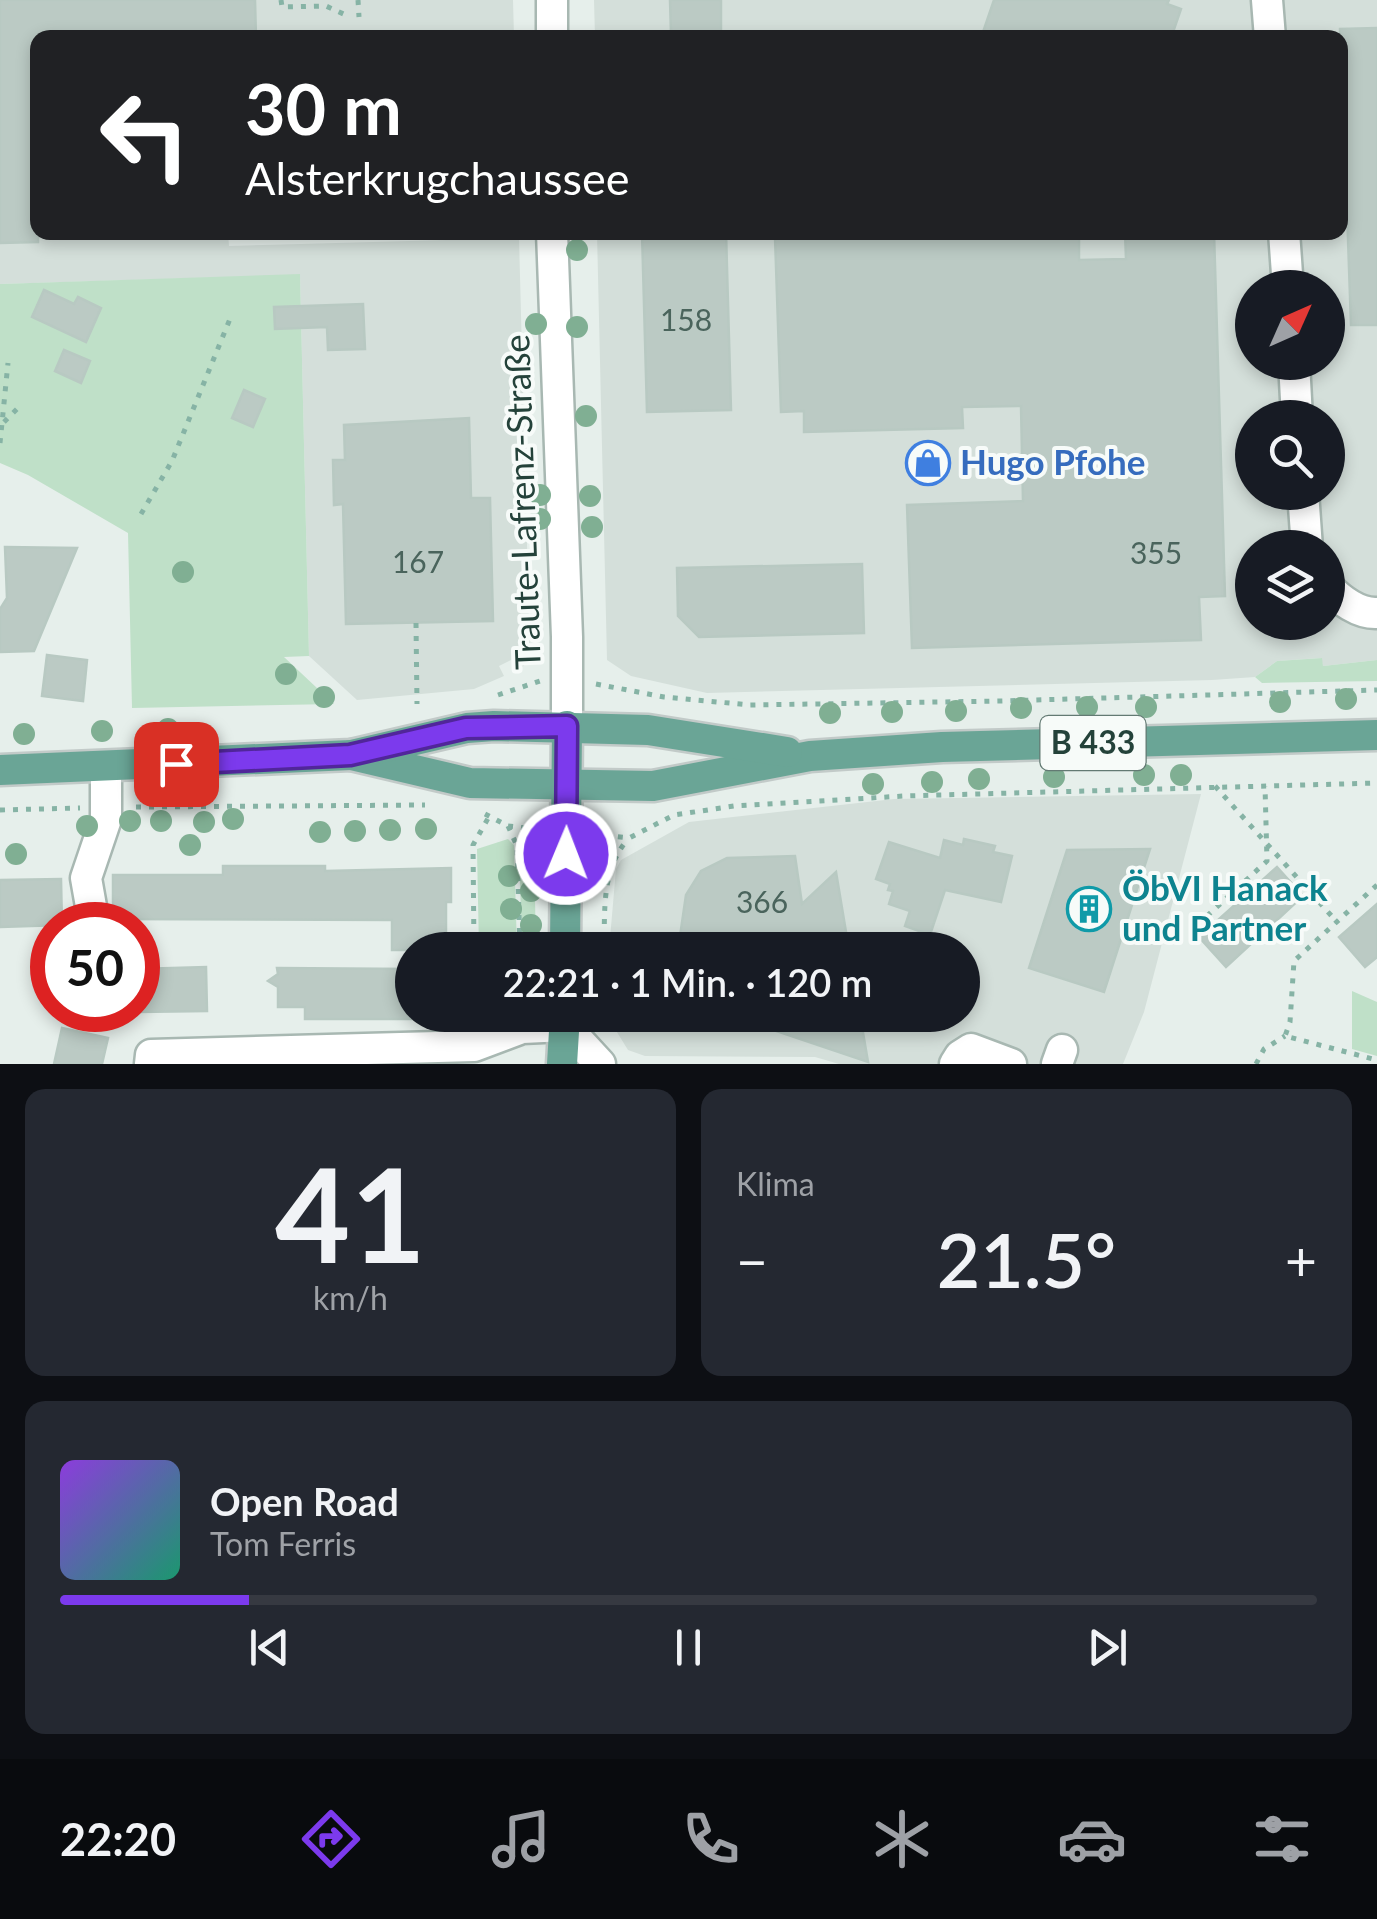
<!DOCTYPE html>
<html lang="de">
<head>
<meta charset="utf-8">
<style>
  body { margin:0; font-family:Lato,sans-serif; background:#242831; color:#f1f3f6; height:100vh; display:flex; flex-direction:column; font-size:38px; white-space:nowrap }
  * { box-sizing:border-box; margin:0 }
  p { font-size:32px; color:#9ea1a6 }
  .icon { flex:none; width:55px; height:55px; fill:none; stroke:currentColor; stroke-width:2; stroke-linecap:round; stroke-linejoin:round }
  .map { position:relative; height:1064px; overflow:hidden }
  .details { display:flex; flex-direction:column; gap:25px; padding:25px; background:#0d0f14; flex:1 }
  .details>* { flex:none }
  .guide { position:absolute; left:30px; top:30px; width:1318px; height:210px; border-radius:20px; box-shadow:0 5px 15px #0003; background:#202124; color:#fff; overflow:hidden }
  .needle { width:65px; rotate:45deg }
  .controls { position:absolute; left:1235px; top:270px; display:grid; gap:20px }
  .controls a { display:grid; place-items:center; width:110px; height:110px; border-radius:50%; background:#171b24; box-shadow:0 5px 15px #0003; font-size:50px }
  .speed { position:absolute; left:30px; top:902px; display:flex; gap:20px; font-size:50px; font-weight:700; text-align:center }
  .speed>* { display:grid; place-content:center; width:130px; height:130px; border-radius:50%; background:#171b24; box-shadow:0 5px 15px #0003; line-height:1 }
  .speed .limit { border:15px solid #d22; background:#fff; color:#111 }
  .pin { position:absolute; display:grid; place-items:center; width:85px; height:85px; color:#fff; margin:-42px; border-radius:20px; box-shadow:0 5px 15px #0006 }
  .me { position:absolute; width:110px; margin:-55px; rotate:1deg; stroke-linejoin:round; filter:drop-shadow(0 0 8px #0008) }
  .turn { display:flex; align-items:center; gap:35px; height:210px; padding:0 50px; font-size:45px }
  .turn .icon { width:130px; height:130px; stroke-width:2.5 }
  .turn b { display:block; font-size:70px; line-height:85px }
  .big { font-size:75px; font-weight:600; line-height:1.1 }
  .details .card { flex:1; display:flex; flex-direction:column; justify-content:center; gap:15px; min-width:0; padding:0 35px; border-radius:20px; background:#242831 }
  .details .dial { align-items:center; gap:0 }
  .dial b { font-size:130px; line-height:1 }
  .song { display:flex; align-items:center; gap:30px }
  .cover { width:120px; height:120px; border-radius:15px; background:linear-gradient(135deg,hsl(270 70% 55%),hsl(160 70% 35%)) }
  .played { height:10px; border-radius:5px; background:linear-gradient(90deg,#7c3aed 15%,#363941 15%) }
  .keys { display:flex; justify-content:space-around; direction:ltr }
  .heat { display:flex; justify-content:space-between; align-items:center; font-size:55px; direction:ltr }
  .details .tiles { flex:1; display:grid; gap:25px; grid-template-columns:1fr 1fr }
  .card:last-child { grid-column:span 2 }
  .trip { position:absolute; left:395px; top:932px; width:585px; height:100px; border-radius:50px; background:#171b24; box-shadow:0 5px 15px #0003; font-weight:600; line-height:100px; text-align:center }
  .tabs { display:flex; height:160px; justify-content:space-around; align-items:center; background:#090b0e; color:#9ea1a6 }
  .tabs .icon { width:70px; height:70px }
  .tabs .selected { color:#7c3aed }
  .tabs b { font-size:45px; color:#f1f3f6 }
  .map>svg:first-child { display:block }
  .built { fill:#d4dfda; fill-rule:evenodd }
  .green { fill:#bfe0c8 }
  .building { fill:#bbcac4; stroke:#b8c9c2; stroke-width:2.5 }
  .lines { fill:none; stroke-linecap:round; stroke-linejoin:round }
  .minor-casing { stroke:#a8b8b2; stroke-width:35 }
  .major-casing { stroke:#c2cac8; stroke-width:35 }
  .path { stroke:#86b3a5; stroke-width:5; stroke-dasharray:5 8; stroke-linecap:butt }
  .minor { stroke:#fff; stroke-width:30 }
  .major { stroke:#6aa596; stroke-width:30 }
  .tree { fill:#80af93 }
  .route-casing { stroke:#51269a; stroke-width:25 }
  .route { stroke:#7c3aed; stroke-width:18 }
  .labels { text-anchor:middle; stroke-width:8; stroke-linejoin:round; paint-order:stroke }
  .number-label { font-size:30px; fill:#4a645c }
  .shield { fill:#f7fbf9; stroke:#637a73; stroke-width:2.5 }
  .shield-label { font-size:32px; font-weight:bold; fill:#24423a }
  .shop-label { font-size:35px; font-weight:bold; fill:#366cbe; stroke:#f7fbf9; text-anchor:start }
  .street-label { font-size:35px; fill:#24423a; stroke:#f7fbf9 }
  .culture-label { font-size:35px; font-weight:bold; fill:#0d838f; stroke:#f7fbf9; text-anchor:start }
</style>
</head>
<body>
<div class="map">
<svg width="1377" height="1064" viewBox="0 0 1377 1064">
  <rect width="100%" height="100%" fill="#e6efeb"/>
  <g class="built">
    <polygon points="0,0 513,0 514,37 38,38 38,232 228,233 229,246 519,238 530,660 521,668 515,658 499,666 504,676 474,689 357,700 309,656 300,275 0,284"/>
    <path d="M594 0H1377V660L1323 666 1321 658 1277 661 1255 677 1212 680 707 693 631 676 607 660 597 233 1340 232V38L595 37ZM1252 288H1328V362H1252ZM1252 418H1328V492H1252ZM1252 548H1328V622H1252Z"/>
    <polygon points="1201,794 1144,1012 1123,1064 839,1064 815,1057 645,1056 628,1050 607,1016 962,1015 962,950 609,950 616,869 621,860 689,822 894,799"/>
  </g>
  <g class="green">
    <polygon points="300,274 309,656 284,657 334,704 132,708 128,533 28,475 0,463 0,284"/>
    <polygon points="1322,658 1323,666 1377,660 1377,681 1262,683 1255,677 1277,661"/>
    <polygon points="508,839 514,845 517,950 479,950 477,849"/>
    <polygon points="519,847 534,847 536,950 522,950"/>
    <polygon points="1352,991 1377,1002 1377,1056 1352,1049"/>
  </g>
  <g class="building">
    <polygon points="0,0 255,0 256,38 38,38 38,242 0,243"/>
    <polygon points="670,0 721,0 721,32 671,33"/>
    <polygon points="994,0 1169,0 1167,4 1181,9 1171,38 981,38"/>
    <polygon points="1377,28 1377,325 1351,325 1343,95 1340,95 1340,29"/>
    <polygon points="642,232 726,232 731,410 647,412"/>
    <polygon points="798,232 1079,232 1079,260 1126,259 1125,232 1214,232 1225,596 1199,597 1201,640 912,648 907,505 1023,501 1021,406 962,407 963,428 804,432 804,411 781,412 775,237 798,236"/>
    <polygon points="44,290 74,304 78,297 101,308 86,342 32,317"/>
    <polygon points="363,304 365,349 328,350 327,327 275,329 274,307"/>
    <polygon points="64,350 90,361 81,383 55,371"/>
    <polygon points="244,390 265,399 253,427 232,418"/>
    <polygon points="469,418 471,498 490,498 493,621 346,624 343,504 334,505 333,460 345,460 344,425"/>
    <polygon points="5,547 77,548 34,651 0,652 0,609 7,598"/>
    <polygon points="862,564 864,633 699,637 678,616 677,568"/>
    <polygon points="47,655 87,660 83,701 42,696"/>
    <polygon points="964,839 995,846 993,852 1012,856 1001,902 945,890 930,935 905,926 910,911 889,904 893,891 888,890 890,884 876,879 889,842 940,858 944,840 963,845"/>
    <polygon points="1150,849 1104,992 1029,968 1067,850"/>
    <polygon points="795,856 802,904 836,872 849,950 678,950 686,895 701,871 727,858"/>
    <polygon points="223,866 325,866 325,871 451,868 451,902 446,902 446,950 392,950 392,920 113,919 113,875 223,875"/>
    <polygon points="1277,867 1303,896 1226,967 1199,937"/>
    <polygon points="61,879 62,925 0,927 0,880"/>
    <polygon points="1377,904 1377,957 1365,967 1339,937"/>
    <polygon points="206,967 207,1011 138,1012 138,969"/>
    <polygon points="277,968 412,969 412,1019 305,1019 305,1007 278,1007 278,987 268,981 278,974"/>
    <polygon points="742,1015 860,1015 868,1062 741,1019"/>
    <polygon points="62,1028 108,1038 102,1064 54,1064"/>
  </g>
  <g class="lines">
    <defs>
      <g id="minor">
        <polyline points="552,0 552,38"/>
        <polyline points="1267,0 1270,38"/>
        <polyline points="552,232 567,637 567,726"/>
        <polyline points="1284,232 1288,288"/>
        <polyline points="1294,362 1297,418"/>
        <polyline points="1303,492 1307,548"/>
        <path d="M1328 587C1340 600 1359 614 1377 613"/>
        <polyline points="92,912 86,878 106,819 106,767"/>
        <polyline points="150,1064 151,1055 474,1046 522,1028 565,1026 600,1064"/>
        <polyline points="955,1064 960,1056 971,1049 1011,1064"/>
        <polyline points="1057,1064 1062,1050"/>
      </g>
      <g id="major">
        <polyline points="351,755 470,783 653,786 810,756 942,747 1377,735"/>
        <polyline points="0,770 351,755 467,728 494,726 648,730 787,752"/>
        <polyline points="565,950 567,726"/>
        <polyline points="562,1064 565,1015"/>
      </g>
    </defs>
    <use href="#minor" class="minor-casing"/>
    <use href="#major" class="major-casing"/>
    <g class="path">
      <polyline points="281,0 282,7 326,6 350,17"/>
      <polyline points="358,0 359,17"/>
      <polyline points="4,422 18,408"/>
      <polyline points="0,443 8,363"/>
      <polyline points="141,514 172,461 232,314"/>
      <polyline points="416,623 417,704"/>
      <polyline points="596,684 664,697 750,705 1002,701 1377,690"/>
      <polyline points="498,695 540,681"/>
      <polyline points="1215,786 1337,922"/>
      <polyline points="136,807 425,805"/>
      <polyline points="0,810 80,808"/>
      <polyline points="485,814 508,826 536,829"/>
      <polyline points="508,826 517,846 520,950"/>
      <polyline points="592,834 629,838 674,815 734,806 904,796 1377,783"/>
      <polyline points="1377,885 1294,961 1290,1022 1285,1036 1377,1060"/>
      <polyline points="1207,916 1267,861 1265,786"/>
      <polyline points="474,950 473,845 491,813"/>
      <path d="M604 950C605 911 601 870 628 839"/>
      <polyline points="1256,1064 1264,1049 1285,1036"/>
    </g>
    <use href="#minor" class="minor"/>
    <use href="#major" class="major"/>
  </g>
  <g class="tree">
    <circle cx="577" cy="250" r="11"/>
    <circle cx="536" cy="324" r="11"/>
    <circle cx="577" cy="327" r="11"/>
    <circle cx="586" cy="416" r="11"/>
    <circle cx="540" cy="495" r="11"/>
    <circle cx="590" cy="496" r="11"/>
    <circle cx="540" cy="519" r="11"/>
    <circle cx="592" cy="527" r="11"/>
    <circle cx="183" cy="572" r="11"/>
    <circle cx="286" cy="674" r="11"/>
    <circle cx="324" cy="697" r="11"/>
    <circle cx="1346" cy="699" r="11"/>
    <circle cx="1280" cy="702" r="11"/>
    <circle cx="1087" cy="707" r="11"/>
    <circle cx="1146" cy="707" r="11"/>
    <circle cx="1021" cy="708" r="11"/>
    <circle cx="956" cy="711" r="11"/>
    <circle cx="892" cy="712" r="11"/>
    <circle cx="830" cy="713" r="11"/>
    <circle cx="168" cy="729" r="11"/>
    <circle cx="102" cy="731" r="11"/>
    <circle cx="24" cy="734" r="11"/>
    <circle cx="1144" cy="775" r="11"/>
    <circle cx="1181" cy="775" r="11"/>
    <circle cx="1054" cy="777" r="11"/>
    <circle cx="979" cy="779" r="11"/>
    <circle cx="932" cy="782" r="11"/>
    <circle cx="873" cy="784" r="11"/>
    <circle cx="233" cy="819" r="11"/>
    <circle cx="130" cy="821" r="11"/>
    <circle cx="161" cy="821" r="11"/>
    <circle cx="204" cy="822" r="11"/>
    <circle cx="87" cy="826" r="11"/>
    <circle cx="426" cy="829" r="11"/>
    <circle cx="390" cy="830" r="11"/>
    <circle cx="355" cy="831" r="11"/>
    <circle cx="320" cy="832" r="11"/>
    <circle cx="190" cy="845" r="11"/>
    <circle cx="16" cy="854" r="11"/>
    <circle cx="509" cy="876" r="11"/>
    <circle cx="531" cy="891" r="11"/>
    <circle cx="511" cy="909" r="11"/>
    <circle cx="531" cy="925" r="11"/>
  </g>
  <g class="lines">
    <defs>
      <polyline id="route" points="176,764 350,755 466,728 567,726 566,854"/>
    </defs>
    <use href="#route" class="route-casing"/>
    <use href="#route" class="route"/>
  </g>
  <defs>
    <symbol id="shop-ring" viewBox="-11 -11 22 22"><circle r="9.5" fill="#f7fbf9" stroke="#3f7fe0" stroke-width="1.5"/><path d="M-5-2.5h2.3a2.7 3.5 0 0 1 5.4 0H5L5.5 6h-11ZM-1.5-2.5h3a1.5 2.3 0 0 0-3 0Z" fill="#3f7fe0"/></symbol>
    <symbol id="building-ring" viewBox="-11 -11 22 22"><circle r="9.5" fill="#f7fbf9" stroke="#0f9aa8" stroke-width="1.5"/><path d="M-4-6H4V6H1V3H-1V6H-4ZM-2.5-4.3h1.7v1.8h-1.7ZM.8-4.3h1.7v1.8H.8ZM-2.5-1h1.7V.8h-1.7ZM.8-1h1.7V.8H.8Z" fill="#0f9aa8"/></symbol>
  </defs>
  <g fill-rule="evenodd">
    <use href="#shop-ring" x="903" y="438" width="50" height="50"/>
    <use href="#building-ring" x="1064" y="884" width="50" height="50"/>
  </g>
  <g class="labels">
    <g class="number-label">
      <text x="686" y="331">158</text>
      <text x="1156" y="564">355</text>
      <text x="418" y="573">167</text>
      <text x="762" y="913">366</text>
    </g>
    <rect class="shield" x="1040.5" y="716" width="105" height="54" rx="8"/>
    <g class="shield-label">
      <text x="1093" y="754">B 433</text>
    </g>
    <g class="shop-label">
      <text x="960" y="475">Hugo Pfohe</text>
    </g>
    <g class="street-label">
      <text transform="translate(523 502) rotate(-92)" y="12">Traute-Lafrenz-Straße</text>
    </g>
    <g class="culture-label">
      <text x="1122" y="901">ÖbVI Hanack<tspan x="1122" dy="40">und Partner</tspan></text>
    </g>
  </g>
</svg>
<div class="controls">
<a><svg class="needle" viewBox="-14 -14 28 28"><path d="M0-13l5 13h-10z" fill="#e53935"/><path d="M0 13l5-13h-10z" fill="#9ea1a6"/></svg></a>
<a><svg class="icon" aria-label="search" viewBox="0 0 24 24"><circle cx="10" cy="10" r="6"/><path d="M15 15l6 6"/></svg></a>
<a><svg class="icon" aria-label="layers" viewBox="0 0 24 24"><path d="M12 4l9 5-9 5-9-5zM3 14l9 5 9-5"/></svg></a>
</div>
<div class="speed"><div class="limit">50</div></div>
<div class="pin" style="left:176px;top:764px;background:#d93025"><svg class="icon" aria-label="arrive" viewBox="0 0 24 24"><path d="M6 21V4h12l-3 4 3 4H6"/></svg></div>
<svg class="me" style="left:566px;top:854px" viewBox="-20 -20 40 40"><circle r="17" fill="#7c3aed" stroke="#fff" stroke-width="3"/><path d="M0-11L8 9 0 5-8 9z" fill="#fff"/></svg>
<div class="trip">22:21 · 1 Min. · 120 m</div>
<div class="guide">
<div class="turn"><svg class="icon" aria-label="left" viewBox="0 0 24 24"><path d="M17 20v-9H6M10 6l-5 5 5 5"/></svg><div><b>30 m</b>Alsterkrugchaussee</div></div>
</div>
</div>
<section class="details">
<div class="tiles">
<div class="card dial"><b>41</b><p>km/h</p></div>
<div class="card"><p>Klima</p>
<div class="heat"><a>−</a><b class="big">21.5°</b><a>+</a></div>
</div>
<div class="card">
<div class="song"><i class="cover"></i><div><b>Open Road</b><p>Tom Ferris</p></div></div>
<div class="played"></div>
<div class="keys"><svg class="icon" aria-label="previous" viewBox="0 0 24 24"><path d="M18 5L8 12l10 7zM5 5v14"/></svg><svg class="icon" aria-label="pause" viewBox="0 0 24 24"><path d="M8 5v14M16 5v14"/></svg><svg class="icon" aria-label="next" viewBox="0 0 24 24"><path d="M6 5l10 7-10 7zM19 5v14"/></svg></div>
</div>
</div>
</section>
<nav class="tabs">
<b>22:20</b>
<svg class="icon selected" aria-label="directions" viewBox="0 0 24 24"><path d="M12 3l9 9-9 9-9-9zM9 14v-3h6M13 9l2 2-2 2"/></svg>
<svg class="icon" aria-label="music" viewBox="0 0 24 24"><path d="M9 18V5l10-2v13"/><circle cx="6" cy="18" r="3"/><circle cx="16" cy="16" r="3"/></svg>
<svg class="icon" aria-label="phone" viewBox="0 0 24 24"><path d="M5 4h4l2 5-3 2q2 4 5 5l2-3 5 2v4C11 20 4 13 5 4z"/></svg>
<svg class="icon" aria-label="climate" viewBox="0 0 24 24"><path d="M12 3v18M4 7l16 10M4 17L20 7"/></svg>
<svg class="icon" aria-label="car" viewBox="0 0 24 24"><path d="M5 17H2v-5l4-1 3-4h7l3 4 3 1v5h-3M9 17h6M6 11h13"/><circle cx="7" cy="17" r="2"/><circle cx="17" cy="17" r="2"/></svg>
<svg class="icon" aria-label="filters" viewBox="0 0 24 24"><path d="M4 7h16M4 17h16"/><circle cx="9" cy="7" r="2"/><circle cx="15" cy="17" r="2"/></svg>
</nav>
</body>
</html>
